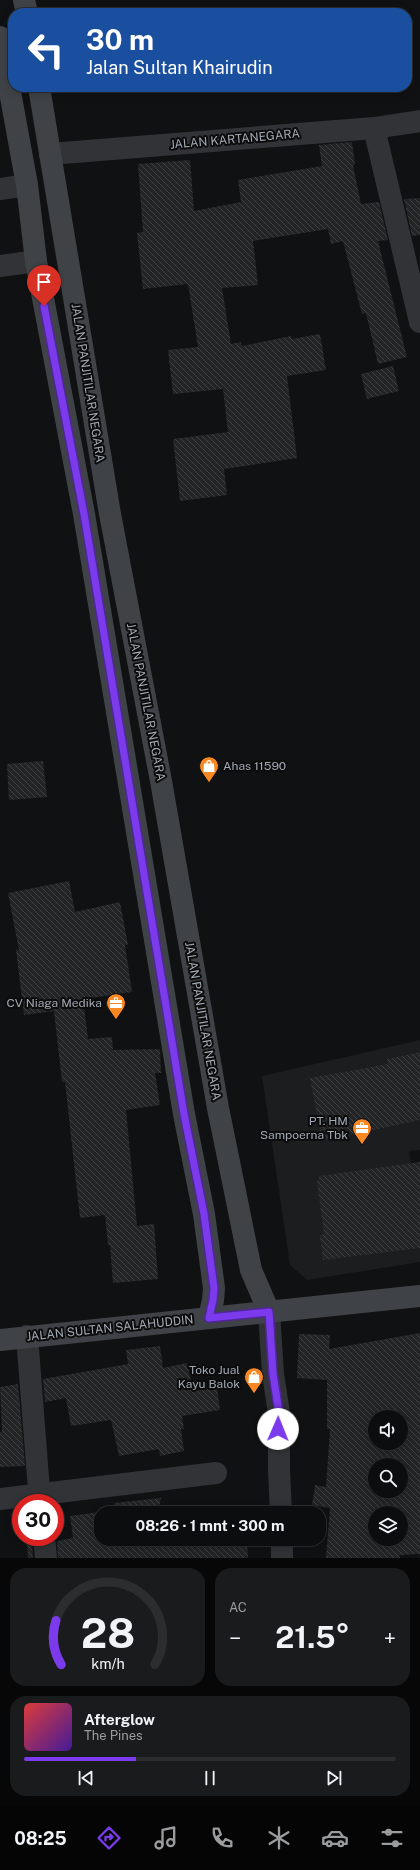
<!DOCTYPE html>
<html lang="id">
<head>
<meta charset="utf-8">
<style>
  body { margin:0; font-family:"Public Sans",sans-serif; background:#1a1b1c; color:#f1f3f6; height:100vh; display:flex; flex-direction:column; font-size:15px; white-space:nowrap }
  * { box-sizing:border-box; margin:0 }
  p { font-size:13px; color:#9a9c9e }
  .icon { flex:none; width:22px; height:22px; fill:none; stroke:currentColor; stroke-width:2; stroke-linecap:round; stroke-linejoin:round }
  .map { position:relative; height:1558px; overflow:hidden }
  .details { display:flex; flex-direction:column; gap:10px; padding:10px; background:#070708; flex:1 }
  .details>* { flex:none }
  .top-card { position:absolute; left:8px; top:8px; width:404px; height:84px; border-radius:16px; box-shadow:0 2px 10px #0003,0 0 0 1px #2c2d2e; background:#1a4fa0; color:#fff; overflow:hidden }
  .tools { position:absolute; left:368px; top:1410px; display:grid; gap:8px }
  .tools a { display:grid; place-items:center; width:40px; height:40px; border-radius:50%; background:#0c0d0e; box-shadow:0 2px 10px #0003,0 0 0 1px #2c2d2e; font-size:20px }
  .speed { position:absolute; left:12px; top:1494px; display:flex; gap:8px; font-size:20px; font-weight:700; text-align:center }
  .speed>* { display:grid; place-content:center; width:52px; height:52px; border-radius:50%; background:#0c0d0e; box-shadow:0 2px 10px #0003,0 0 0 1px #2c2d2e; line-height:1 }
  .speed .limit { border:6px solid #d22; background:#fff; color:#111 }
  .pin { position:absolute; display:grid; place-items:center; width:34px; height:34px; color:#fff; margin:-41px -17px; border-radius:50% 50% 50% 0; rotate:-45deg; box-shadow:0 0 4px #0007 }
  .pin .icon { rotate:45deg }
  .me { position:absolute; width:44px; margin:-22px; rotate:1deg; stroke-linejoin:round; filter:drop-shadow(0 0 3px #0008) }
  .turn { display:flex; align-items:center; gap:14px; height:84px; padding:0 12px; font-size:18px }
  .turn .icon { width:52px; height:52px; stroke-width:2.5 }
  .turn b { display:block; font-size:28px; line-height:34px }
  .big { font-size:30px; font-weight:700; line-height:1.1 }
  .details .tile { flex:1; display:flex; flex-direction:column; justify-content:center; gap:6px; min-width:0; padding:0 14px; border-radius:16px; background:#1a1b1c }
  .details .dial { align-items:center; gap:0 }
  .dial svg { height:104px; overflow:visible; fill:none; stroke:#2c2d2e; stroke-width:7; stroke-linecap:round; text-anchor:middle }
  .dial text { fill:#f1f3f6; stroke:none }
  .song { display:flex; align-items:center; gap:12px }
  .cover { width:48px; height:48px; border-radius:6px; background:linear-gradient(135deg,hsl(0 70% 55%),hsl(260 70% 35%)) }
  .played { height:4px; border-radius:2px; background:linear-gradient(90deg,#7c3aed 30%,#2c2d2e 30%) }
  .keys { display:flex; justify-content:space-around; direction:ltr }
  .heat { display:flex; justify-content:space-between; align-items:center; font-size:22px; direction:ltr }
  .details .tiles { flex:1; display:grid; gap:10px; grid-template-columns:1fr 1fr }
  .tile:last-child { grid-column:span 2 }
  .trip { position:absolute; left:94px; top:1506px; width:232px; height:40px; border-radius:16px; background:#0c0d0e; box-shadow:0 2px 10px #0003,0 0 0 1px #2c2d2e; font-weight:700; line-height:40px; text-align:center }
  .tabs { display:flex; height:64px; justify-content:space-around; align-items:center; background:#050506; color:#9a9c9e }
  .tabs .icon { width:28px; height:28px }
  .tabs .current { color:#7c3aed }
  .tabs b { font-size:18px; color:#f1f3f6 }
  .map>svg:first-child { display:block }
  .built { fill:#1c1d1f }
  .building { fill:url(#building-back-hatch); fill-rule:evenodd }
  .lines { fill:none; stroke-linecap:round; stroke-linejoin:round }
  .minor { stroke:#313337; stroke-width:22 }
  .secondary { stroke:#3f4347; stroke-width:22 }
  .route-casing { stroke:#51269a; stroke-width:10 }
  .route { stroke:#7c3aed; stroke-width:7 }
  .labels { text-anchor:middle; stroke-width:4; stroke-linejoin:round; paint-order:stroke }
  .street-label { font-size:12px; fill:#a1aab4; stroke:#0c0c0d }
  .poi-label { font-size:12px; fill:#a1aab4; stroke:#0c0c0d; text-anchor:end }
</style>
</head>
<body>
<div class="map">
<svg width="420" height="1558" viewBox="0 0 420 1558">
  <defs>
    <pattern id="building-back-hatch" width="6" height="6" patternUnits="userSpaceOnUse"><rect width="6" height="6" fill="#232426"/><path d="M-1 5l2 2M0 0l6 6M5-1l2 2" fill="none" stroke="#404143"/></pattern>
  </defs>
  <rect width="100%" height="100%" fill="#101112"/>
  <polygon class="built" points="420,1040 420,1150 409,1151 420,1227 420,1262 307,1280 290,1265 262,1076"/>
  <g class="building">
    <polygon points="352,142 355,165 353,165 361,204 379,202 388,240 378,241 407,357 378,364 366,313 362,314 343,241 331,244 328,229 253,241 258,285 222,288 231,344 241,342 242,346 291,336 292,339 320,334 326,370 287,376 297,458 224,469 227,495 180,501 173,439 228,432 223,389 173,394 168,350 198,347 188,284 143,289 137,233 143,232 138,164 190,160 194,211 241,202 238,180 322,166 319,145"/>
    <polygon points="420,198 420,235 412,236 404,199"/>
    <polygon points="393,366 399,391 367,399 361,374"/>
    <polygon points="43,761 47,797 9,800 7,764"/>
    <polygon points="69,881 75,912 120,902 128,945 125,945 132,992 83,999 88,1039 112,1037 113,1050 160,1049 161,1073 155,1073 160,1105 126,1110 137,1226 154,1224 158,1279 113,1283 110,1245 108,1245 105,1215 80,1218 65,1082 62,1082 54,1011 24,1015 16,950 19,950 8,893"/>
    <polygon points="420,1052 420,1120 322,1141 310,1078 388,1064 387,1059"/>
    <polygon points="420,1162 420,1248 323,1260 320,1235 324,1234 317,1181 319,1181 319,1176"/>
    <path d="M420 1333V1554L399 1555 400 1558H326L330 1508 312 1505 315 1485 326 1487 330 1429H327V1380L297 1378 299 1334 330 1335 329 1349ZM375 1417H401V1443H375ZM375 1465H401V1491H375ZM375 1513H401V1539H375Z"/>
    <polygon points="160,1346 163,1368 187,1363 193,1391 217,1388 220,1410 182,1416 184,1429 181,1429 184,1451 160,1456 159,1449 119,1456 111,1420 71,1426 66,1398 45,1402 43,1379 128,1364 126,1350"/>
    <polygon points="18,1384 25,1466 0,1467 0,1432 2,1432 0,1387"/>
    <polygon points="161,1498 158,1513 101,1513 101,1539 247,1539 248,1558 58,1558 57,1541 73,1538 70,1516 114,1510 114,1503"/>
    <polygon points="32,1544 33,1558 28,1558 27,1545"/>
  </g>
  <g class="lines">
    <g class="minor">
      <polyline points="374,128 420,322"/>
      <polyline points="50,154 374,128 420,121"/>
      <polyline points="0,189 27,185"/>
      <polyline points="0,266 36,261"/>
      <polyline points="269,1312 273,1374 279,1413 279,1470 281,1513"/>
      <polyline points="27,1336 40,1503"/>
      <polyline points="0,1499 216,1473"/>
      <polyline points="44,1537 46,1558"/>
      <polyline points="282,1539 282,1558"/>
    </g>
    <g class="secondary">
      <polyline points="24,0 27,13"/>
      <polyline points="0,37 27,185 36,261 84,514 184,1114 204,1214 214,1288 213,1300 209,1318"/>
      <polyline points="39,87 110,514 161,781 218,1108 251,1270 269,1312"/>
      <polyline points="0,1340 420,1296"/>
    </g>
  </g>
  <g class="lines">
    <defs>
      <polyline id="route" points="44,306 84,514 184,1114 204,1214 214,1288 213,1300 209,1318 269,1312 273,1374 279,1413 278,1429"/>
    </defs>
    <use href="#route" class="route-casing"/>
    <use href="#route" class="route"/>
  </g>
  <defs>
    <symbol id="shop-pin" viewBox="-11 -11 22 30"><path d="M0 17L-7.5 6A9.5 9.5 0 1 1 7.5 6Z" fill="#f98822" stroke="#0c0c0d"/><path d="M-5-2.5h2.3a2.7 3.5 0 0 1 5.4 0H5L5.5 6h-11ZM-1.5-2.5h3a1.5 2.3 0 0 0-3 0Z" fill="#fff"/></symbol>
    <symbol id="office-pin" viewBox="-11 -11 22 30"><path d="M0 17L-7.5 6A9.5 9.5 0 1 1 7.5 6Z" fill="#f98822" stroke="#0c0c0d"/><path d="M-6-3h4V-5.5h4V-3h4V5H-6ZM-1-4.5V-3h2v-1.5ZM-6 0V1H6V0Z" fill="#fff"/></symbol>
  </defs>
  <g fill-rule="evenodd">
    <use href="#shop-pin" x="198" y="755" width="22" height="30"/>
    <use href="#office-pin" x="105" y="992" width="22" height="30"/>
    <use href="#office-pin" x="351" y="1117" width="22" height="30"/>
    <use href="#shop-pin" x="243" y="1366" width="22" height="30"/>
  </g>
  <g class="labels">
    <g class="street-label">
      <text transform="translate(235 139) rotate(-5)" y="4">JALAN KARTANEGARA</text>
      <text transform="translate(88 383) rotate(81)" y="4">JALAN PANJITILAR NEGARA</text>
      <text transform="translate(146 702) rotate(79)" y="4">JALAN PANJITILAR NEGARA</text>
      <text transform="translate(203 1021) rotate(80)" y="4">JALAN PANJITILAR NEGARA</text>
      <text transform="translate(110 1328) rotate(-6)" y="4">JALAN SULTAN SALAHUDDIN</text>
    </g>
    <g class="poi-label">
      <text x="223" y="770" text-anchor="start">Ahas 11590</text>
      <text x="102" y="1007">CV Niaga Medika</text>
      <text x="348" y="1125">PT. HM<tspan x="348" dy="14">Sampoerna Tbk</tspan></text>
      <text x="240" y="1374">Toko Jual<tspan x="240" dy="14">Kayu Balok</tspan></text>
    </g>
  </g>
</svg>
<div class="tools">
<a><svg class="icon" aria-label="sound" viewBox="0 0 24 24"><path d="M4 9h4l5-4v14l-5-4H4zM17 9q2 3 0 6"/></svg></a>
<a><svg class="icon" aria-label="search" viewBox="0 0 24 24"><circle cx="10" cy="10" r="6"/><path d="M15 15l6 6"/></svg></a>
<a><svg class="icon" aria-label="layers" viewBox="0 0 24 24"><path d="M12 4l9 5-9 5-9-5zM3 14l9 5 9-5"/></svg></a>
</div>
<div class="speed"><div class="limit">30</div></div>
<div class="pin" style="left:44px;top:306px;background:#d93025"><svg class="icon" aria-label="arrive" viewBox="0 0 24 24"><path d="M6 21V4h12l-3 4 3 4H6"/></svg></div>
<svg class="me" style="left:278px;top:1429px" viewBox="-20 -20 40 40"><circle r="19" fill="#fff"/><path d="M0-13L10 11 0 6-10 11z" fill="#7c3aed"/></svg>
<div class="trip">08:26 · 1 mnt · 300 m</div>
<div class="top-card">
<div class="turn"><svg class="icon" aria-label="left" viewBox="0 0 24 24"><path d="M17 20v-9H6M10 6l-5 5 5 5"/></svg><div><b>30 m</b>Jalan Sultan Khairudin</div></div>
</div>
</div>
<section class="details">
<div class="tiles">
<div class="tile dial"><svg viewBox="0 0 100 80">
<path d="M14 69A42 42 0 1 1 86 69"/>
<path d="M14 69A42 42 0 0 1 10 35" stroke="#7c3aed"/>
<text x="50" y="56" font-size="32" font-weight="700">28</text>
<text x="50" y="72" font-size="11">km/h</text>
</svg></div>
<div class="tile"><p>AC</p>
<div class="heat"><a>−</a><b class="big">21.5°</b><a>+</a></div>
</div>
<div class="tile">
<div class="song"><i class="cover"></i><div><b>Afterglow</b><p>The Pines</p></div></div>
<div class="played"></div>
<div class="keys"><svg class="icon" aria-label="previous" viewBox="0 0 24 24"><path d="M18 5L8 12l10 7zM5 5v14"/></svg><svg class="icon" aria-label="pause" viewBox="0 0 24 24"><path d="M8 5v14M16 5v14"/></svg><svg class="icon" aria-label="next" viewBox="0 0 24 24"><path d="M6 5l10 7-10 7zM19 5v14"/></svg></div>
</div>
</div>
</section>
<nav class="tabs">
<b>08:25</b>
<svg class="icon current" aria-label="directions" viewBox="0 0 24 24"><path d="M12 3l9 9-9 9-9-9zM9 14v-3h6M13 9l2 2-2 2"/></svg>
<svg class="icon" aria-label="music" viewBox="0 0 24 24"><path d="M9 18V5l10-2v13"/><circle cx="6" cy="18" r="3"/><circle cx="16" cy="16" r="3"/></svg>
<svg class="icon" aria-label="phone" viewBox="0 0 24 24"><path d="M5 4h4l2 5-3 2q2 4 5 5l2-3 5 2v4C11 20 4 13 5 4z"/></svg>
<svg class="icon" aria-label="climate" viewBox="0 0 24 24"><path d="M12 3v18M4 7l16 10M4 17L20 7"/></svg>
<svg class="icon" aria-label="car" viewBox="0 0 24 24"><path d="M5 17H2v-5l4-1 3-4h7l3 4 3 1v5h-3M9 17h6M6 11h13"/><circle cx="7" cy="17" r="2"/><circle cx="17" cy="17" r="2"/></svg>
<svg class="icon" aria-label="filters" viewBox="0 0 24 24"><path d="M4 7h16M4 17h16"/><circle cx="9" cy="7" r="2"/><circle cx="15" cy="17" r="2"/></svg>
</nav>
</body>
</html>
